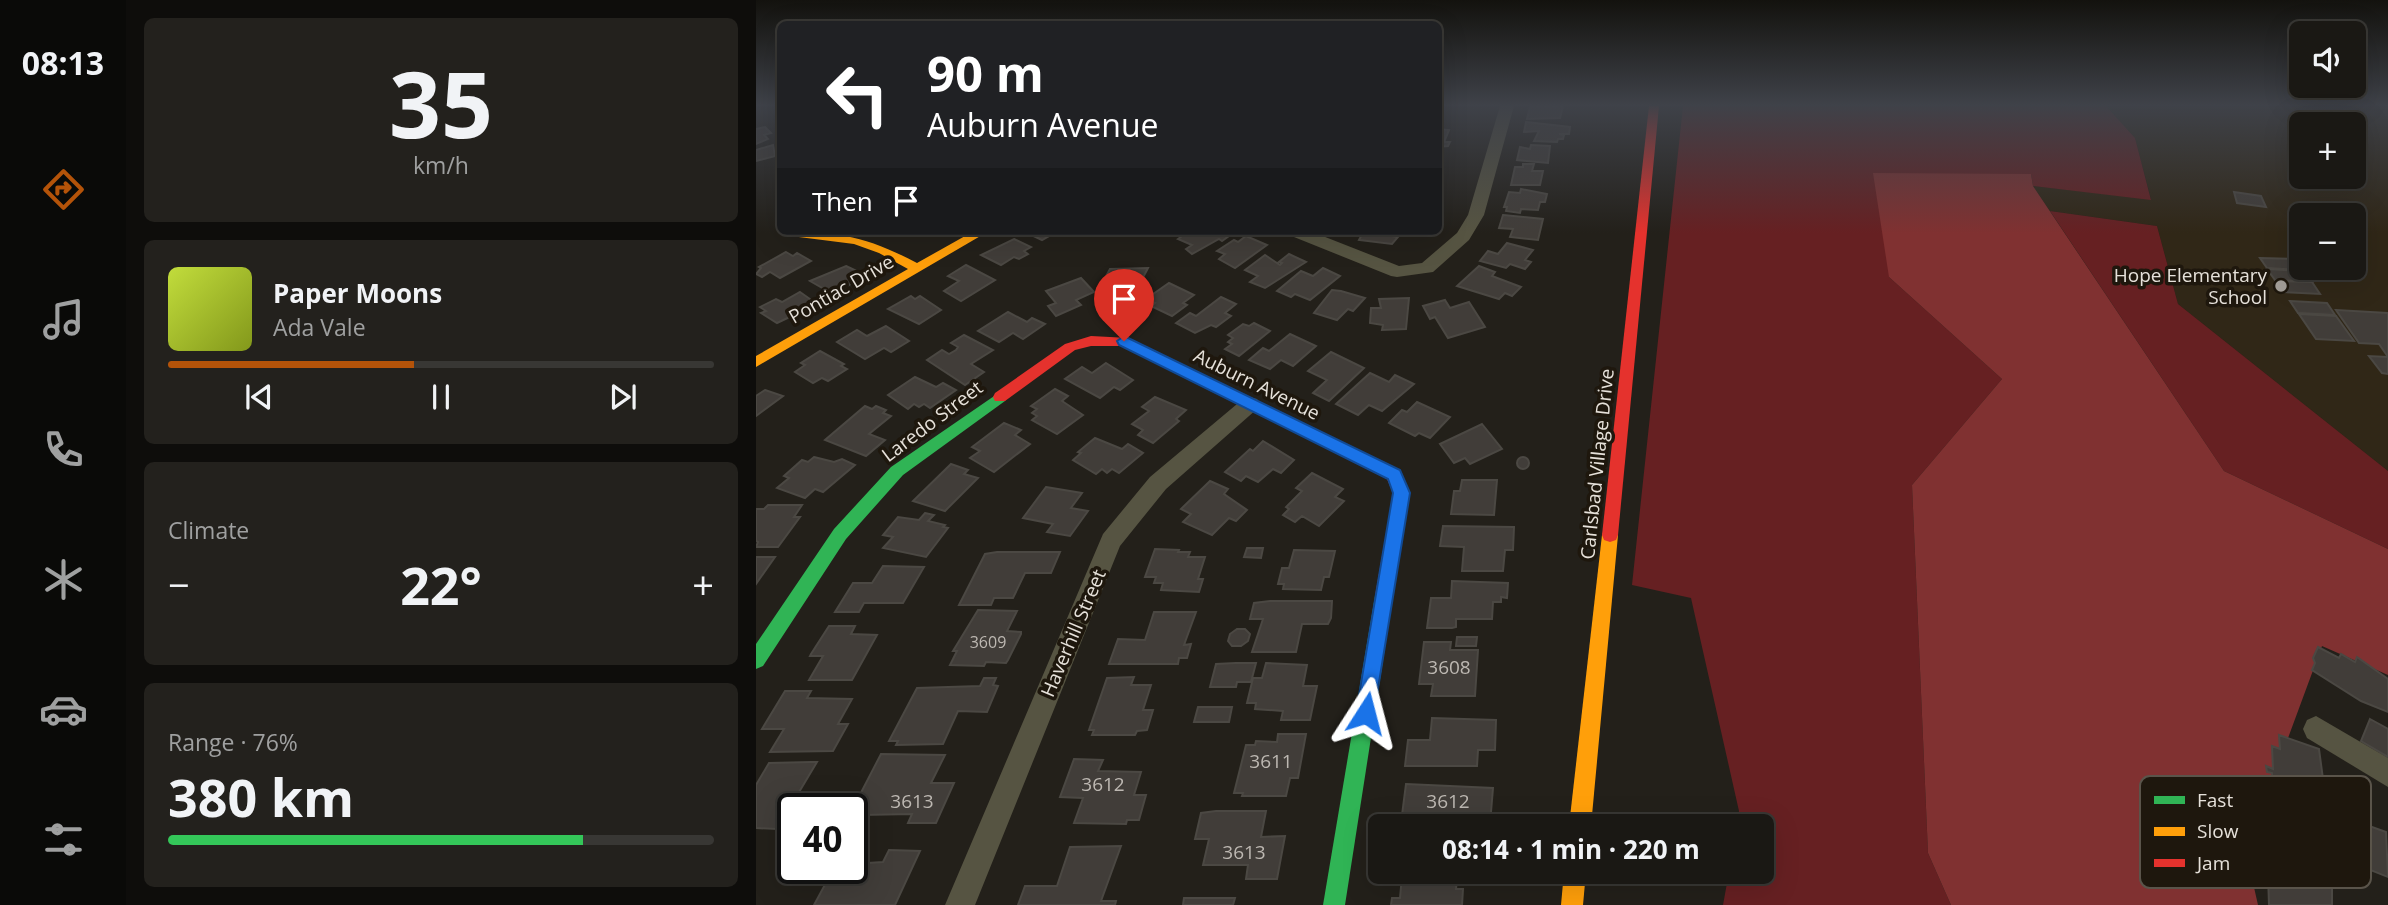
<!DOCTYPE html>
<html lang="en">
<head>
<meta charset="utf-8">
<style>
  body { margin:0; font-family:"Open Sans",sans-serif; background:#23211d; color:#f1f3f6; height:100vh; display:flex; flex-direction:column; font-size:26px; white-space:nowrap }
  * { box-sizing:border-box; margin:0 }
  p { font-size:23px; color:#9fa0a0 }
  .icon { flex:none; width:38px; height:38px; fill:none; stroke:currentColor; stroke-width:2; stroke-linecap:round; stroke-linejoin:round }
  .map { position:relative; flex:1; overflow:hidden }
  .panel { display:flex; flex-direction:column; gap:18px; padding:18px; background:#0e0d0b; width:630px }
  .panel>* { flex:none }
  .top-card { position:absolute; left:21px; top:21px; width:665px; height:214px; border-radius:10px; box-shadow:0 7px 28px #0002,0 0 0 2px #383734; background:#202124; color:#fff; overflow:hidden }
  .controls { position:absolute; left:1533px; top:21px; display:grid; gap:14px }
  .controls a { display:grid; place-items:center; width:77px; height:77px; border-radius:10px; background:#1a1814; box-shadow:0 7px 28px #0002,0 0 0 2px #383734; font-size:35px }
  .speed { position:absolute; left:21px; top:793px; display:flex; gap:14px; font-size:35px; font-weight:700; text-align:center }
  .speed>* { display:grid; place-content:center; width:91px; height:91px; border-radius:50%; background:#1a1814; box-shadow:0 7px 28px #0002,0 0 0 2px #383734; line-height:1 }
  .speed .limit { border:4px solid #111; border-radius:10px; background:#fff; color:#111 }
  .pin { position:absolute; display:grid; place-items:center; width:60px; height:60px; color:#fff; margin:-72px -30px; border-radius:50% 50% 50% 0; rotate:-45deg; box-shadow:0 0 7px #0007 }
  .pin .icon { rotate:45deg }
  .me { position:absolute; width:77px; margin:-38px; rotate:9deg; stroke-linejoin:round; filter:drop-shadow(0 0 5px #0008) }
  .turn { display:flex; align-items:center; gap:24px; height:147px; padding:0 35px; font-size:32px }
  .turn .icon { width:91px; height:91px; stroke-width:2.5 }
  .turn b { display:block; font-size:49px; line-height:60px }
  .then { display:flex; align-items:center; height:66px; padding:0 35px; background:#0003; gap:14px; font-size:26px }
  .big { font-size:52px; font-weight:700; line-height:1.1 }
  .panel .tile { flex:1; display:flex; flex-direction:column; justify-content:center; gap:10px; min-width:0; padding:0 24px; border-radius:10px; background:#23211d }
  .panel .dial { align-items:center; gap:0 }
  .dial b { font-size:91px; line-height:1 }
  .song { display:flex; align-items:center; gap:21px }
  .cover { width:84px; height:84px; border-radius:10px; background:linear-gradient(135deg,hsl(70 70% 55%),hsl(70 70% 35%)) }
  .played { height:7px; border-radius:4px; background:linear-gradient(90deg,#b45309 45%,#383734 45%) }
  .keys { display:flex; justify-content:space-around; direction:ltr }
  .heat { display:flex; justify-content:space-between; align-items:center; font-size:38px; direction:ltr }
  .charge { height:10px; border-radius:5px; background:linear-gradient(90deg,#34c759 76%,#383734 0) }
  .trip { position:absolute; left:612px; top:814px; width:406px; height:70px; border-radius:10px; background:#1a1814; box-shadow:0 7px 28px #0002,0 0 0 2px #383734; font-weight:700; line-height:70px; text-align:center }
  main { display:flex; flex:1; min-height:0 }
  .menu { display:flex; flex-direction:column; width:126px; justify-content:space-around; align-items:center; background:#0a0a08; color:#9fa0a0 }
  .menu .icon { width:49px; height:49px }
  .menu .selected { color:#b45309 }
  .menu b { font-size:32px; color:#f1f3f6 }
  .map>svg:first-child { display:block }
  .built { fill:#302717; fill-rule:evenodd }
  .green { fill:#662022 }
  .forest { fill:#803131 }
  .building { fill:#413d39; stroke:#4b4843; stroke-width:2 }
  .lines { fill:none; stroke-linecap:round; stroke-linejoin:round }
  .street { fill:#565442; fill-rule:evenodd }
  .fast { fill:#30b455; fill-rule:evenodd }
  .slow { fill:#ff9f0a; fill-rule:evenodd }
  .jam { fill:#e5322d; fill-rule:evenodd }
  .route { fill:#1a73e8; stroke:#114b97; stroke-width:2 }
  .poi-dot { fill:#a29d97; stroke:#1e170d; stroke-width:2.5 }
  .labels { text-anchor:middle; stroke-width:7; stroke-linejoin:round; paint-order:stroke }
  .number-label { font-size:16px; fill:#bdb8b2 }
  .poi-label { font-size:19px; fill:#e6e1da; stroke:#1e170d; text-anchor:end }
  .street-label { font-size:19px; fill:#e6e1da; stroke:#1e170d }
  .near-number-label { font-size:19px; fill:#bdb8b2 }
  .key { fill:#1e170d; stroke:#5a544a; stroke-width:2 }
  .key-label { font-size:19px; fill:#e6e1da }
</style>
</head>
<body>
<main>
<nav class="menu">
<b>08:13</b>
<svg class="icon selected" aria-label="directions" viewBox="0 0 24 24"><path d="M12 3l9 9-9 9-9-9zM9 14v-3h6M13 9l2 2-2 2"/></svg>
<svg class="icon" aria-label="music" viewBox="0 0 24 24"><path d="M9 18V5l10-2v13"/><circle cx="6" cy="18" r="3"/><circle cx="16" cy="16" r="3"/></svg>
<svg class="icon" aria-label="phone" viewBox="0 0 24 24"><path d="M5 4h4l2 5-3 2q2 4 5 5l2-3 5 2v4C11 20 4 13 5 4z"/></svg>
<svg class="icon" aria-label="climate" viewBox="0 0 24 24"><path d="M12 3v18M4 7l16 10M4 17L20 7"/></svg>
<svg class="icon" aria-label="car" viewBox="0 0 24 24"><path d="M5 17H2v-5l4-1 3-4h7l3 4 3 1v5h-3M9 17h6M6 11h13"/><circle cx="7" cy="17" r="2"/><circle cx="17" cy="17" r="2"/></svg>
<svg class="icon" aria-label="filters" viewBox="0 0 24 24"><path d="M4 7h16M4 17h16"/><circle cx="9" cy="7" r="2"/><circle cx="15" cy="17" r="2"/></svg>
</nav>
<section class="panel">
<div class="tile dial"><b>35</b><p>km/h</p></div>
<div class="tile">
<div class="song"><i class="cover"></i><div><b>Paper Moons</b><p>Ada Vale</p></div></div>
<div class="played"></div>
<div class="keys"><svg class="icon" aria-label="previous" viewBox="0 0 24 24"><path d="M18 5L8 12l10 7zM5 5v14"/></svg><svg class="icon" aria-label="pause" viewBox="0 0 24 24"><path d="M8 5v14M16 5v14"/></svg><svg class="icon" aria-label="next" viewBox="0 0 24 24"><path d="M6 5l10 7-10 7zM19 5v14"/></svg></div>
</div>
<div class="tile"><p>Climate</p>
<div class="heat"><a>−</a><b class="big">22°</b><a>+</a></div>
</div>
<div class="tile"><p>Range · 76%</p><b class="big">380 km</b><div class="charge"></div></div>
</section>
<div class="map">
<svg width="1632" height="905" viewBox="0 0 1632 905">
  <rect width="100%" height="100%" fill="#23201a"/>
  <path class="built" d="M1350 106H1632V471L1422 304 1401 226 1294 211 1277 186 1395 199 1379 138ZM1545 124H1598V177H1545ZM1545 215H1598V268H1545Z"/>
  <g class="green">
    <polygon points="927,106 1350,106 1379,138 1395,200 1277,186 1275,174 1133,277 1246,379 1156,485 1172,853 1195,905 967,905 973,872 1006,872 1006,826 981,826 983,811 935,598 876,585"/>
    <polygon points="1294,211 1401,226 1422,304 1632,471 1632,549 1468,471"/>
  </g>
  <polygon class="forest" points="1117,173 1275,174 1277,186 1468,471 1632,549 1632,675 1566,646 1490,852 1502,905 1195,905 1172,853 1156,485 1246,379 1133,277"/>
  <g class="building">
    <polygon points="779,106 807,106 804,118 771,119 774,107"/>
    <polygon points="770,122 814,127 813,134 803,134 808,135 807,139 802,139 801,142 778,141 783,131 768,132"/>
    <polygon points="9,127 15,133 8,135 12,139 0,144 0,129"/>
    <polygon points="682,129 693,130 688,142 694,142 692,146 682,147"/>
    <polygon points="17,145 19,156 0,161 0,150"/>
    <polygon points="775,145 794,146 792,163 761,160 764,147 774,149"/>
    <polygon points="767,164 778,164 776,171 787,171 784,185 755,185 759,167 767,167"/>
    <polygon points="765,189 791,194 789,202 784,202 782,210 765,209 764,213 750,211 751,207 748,207 753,192 764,193"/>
    <polygon points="1478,192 1505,196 1510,207 1481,203"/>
    <polygon points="747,215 787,219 782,240 754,237 757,229 743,228"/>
    <polygon points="267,231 302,231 286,240"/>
    <polygon points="433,231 456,233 456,231 480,231 466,241 463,239 436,254 430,249 436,245 422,239"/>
    <polygon points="608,231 641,231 636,236 642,237 636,244 603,240"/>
    <polygon points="490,236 511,245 479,268 463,259 469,254 461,251 478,240 482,242"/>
    <polygon points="258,239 275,247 268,251 272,254 263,259 258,257 245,265 225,255"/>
    <polygon points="751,243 777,250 769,260 775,262 769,269 754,264 750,268 724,261 732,251 742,254"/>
    <polygon points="30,252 37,256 41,253 55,261 24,278 14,272 6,277 0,274 5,268 3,267"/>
    <polygon points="533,254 550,262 509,288 494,282 502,276 489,270 509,255 524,265 526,263 523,262"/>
    <polygon points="1504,258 1539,259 1547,270 1511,268"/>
    <polygon points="210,265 239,280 205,301 188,291 203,281 192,276"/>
    <polygon points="90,266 103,272 94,277 100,281 77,294 54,281"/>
    <polygon points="723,266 739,272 736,276 765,287 756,296 749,293 743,299 701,286"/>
    <polygon points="392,268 382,287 388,287 383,298 357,298 361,289 343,289 354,269"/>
    <polygon points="567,268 584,276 554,300 539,294 535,297 521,291 545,271 557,276"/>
    <polygon points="1511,269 1548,271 1556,282 1519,280"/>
    <polygon points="325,278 338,292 320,300 325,305 300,316 292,306 300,303 290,291"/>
    <polygon points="1520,281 1556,282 1564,294 1527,292"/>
    <polygon points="413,283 438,295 427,303 431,305 416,316 395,306 399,303 390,299"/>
    <polygon points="576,290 585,291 609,298 597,311 592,309 581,320 558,313"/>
    <polygon points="44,292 61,304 21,323 5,313 10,311 4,307 20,299 26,302"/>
    <polygon points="155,296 159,299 164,296 185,310 163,324 132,309"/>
    <polygon points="465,297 480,304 469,313 475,316 460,327 455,325 439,333 420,323 434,313 440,316"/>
    <polygon points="653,298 650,329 626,330 627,325 614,323 615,308 625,308 623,299"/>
    <polygon points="689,300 694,308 713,302 729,327 692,338 679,317 674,319 667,306"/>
    <polygon points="1534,301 1571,303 1579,315 1542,313"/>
    <polygon points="1580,310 1632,313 1632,374 1626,373 1613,356 1632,357 1623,344 1603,343"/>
    <polygon points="252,312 271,322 276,318 289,324 267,339 257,333 243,342 222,331"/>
    <polygon points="1543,314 1580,316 1598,341 1560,339"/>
    <polygon points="498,323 514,331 483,356 469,349 476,344 472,342 477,338 472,335 487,324 493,326"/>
    <polygon points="130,326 153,341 135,352 128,348 109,359 81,342 101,330 111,336"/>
    <polygon points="534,334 560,346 537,366 525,360 514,369 493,360 507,348 513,351"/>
    <polygon points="208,335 237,350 215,364 228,372 209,385 171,360 186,350 193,354 200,350 202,347 195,343"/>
    <polygon points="64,351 88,364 85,366 91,369 72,381 66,378 57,383 39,372 49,365 45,363"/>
    <polygon points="575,352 608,368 573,401 557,393 571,380 552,371"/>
    <polygon points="350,363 377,380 364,390 358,387 344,398 309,379 326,367 336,373"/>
    <polygon points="614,373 633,382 639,375 658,384 626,411 613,405 602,415 580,404"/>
    <polygon points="159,377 180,387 187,383 200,390 174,408 168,404 163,407 158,404 152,409 132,395"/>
    <polygon points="299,389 312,396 306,401 327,415 301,434 276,420 281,416 276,413 281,409 275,406"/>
    <polygon points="9,390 27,396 0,416 0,396"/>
    <polygon points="399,397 430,410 420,419 423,421 397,443 382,435 387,430 376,424 393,411 386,407"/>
    <polygon points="661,402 694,417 674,438 663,433 659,436 633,423 646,410 651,412"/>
    <polygon points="109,406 116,409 120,406 130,410 127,413 135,416 113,434 129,440 110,456 69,440"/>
    <polygon points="248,423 265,430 259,435 274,444 238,472 214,458 224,451 216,447"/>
    <polygon points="726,424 746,449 714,464 709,458 698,463 684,444"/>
    <polygon points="339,438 366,449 372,444 387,453 363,473 356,469 351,473 346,469 340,474 317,460 325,453 322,452"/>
    <polygon points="507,441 538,460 525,473 517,469 502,482 490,476 485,481 469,472 494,449 497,451"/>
    <circle cx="767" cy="463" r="6"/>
    <polygon points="58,457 78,462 86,459 99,465 67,492 59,489 49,498 21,488 33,478 28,476 46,460 52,462"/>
    <polygon points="195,464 212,470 208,474 222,478 189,511 157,501"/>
    <polygon points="556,473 587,489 579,497 588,501 563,526 546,516 539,522 527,515 533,509 530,507 546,491 540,488"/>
    <polygon points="706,480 741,480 738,515 695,514 698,491 704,491"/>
    <polygon points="454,481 472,489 468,494 491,510 480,521 473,518 456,535 427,522 435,514 425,509"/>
    <polygon points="290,487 326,493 315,508 332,511 314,536 291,532 297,524 267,518"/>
    <polygon points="12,505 46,505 38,517 44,517 22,547 0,547 2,542 0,541 0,509 8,509"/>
    <polygon points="169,513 178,515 172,521 189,525 187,527 192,528 170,557 127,548 137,537 127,535 142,517 163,520"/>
    <polygon points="687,526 758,527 757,550 749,550 747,571 706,571 708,547 684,546"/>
    <polygon points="491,548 507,548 505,558 488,557"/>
    <polygon points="399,549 423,550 422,552 434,552 432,557 449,557 442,579 447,579 443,592 405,590 407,583 398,583 400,577 389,577"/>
    <polygon points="538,550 579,551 573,577 568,577 565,590 527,589 528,584 522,584 526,568 533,568"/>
    <polygon points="241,552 304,552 295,573 269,573 257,598 238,598 235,605 203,605 229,554"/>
    <polygon points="0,557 19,557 0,584"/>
    <polygon points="127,566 168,567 147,603 108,603 103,612 79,612 97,583 116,583"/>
    <polygon points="696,581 752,583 751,598 745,597 745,602 737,602 736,619 700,619 700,627 696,628 671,628 675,598 695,598"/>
    <polygon points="514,601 576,601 575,618 572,624 546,624 540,652 496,652 507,619 494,619 498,603"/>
    <polygon points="222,610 261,611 251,631 265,632 265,634 252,660 250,663 230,662 228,666 194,665 201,651 197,651"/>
    <polygon points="398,612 440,612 428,645 435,644 431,658 423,658 422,664 353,664 362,639 389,640"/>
    <polygon points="73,626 99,626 95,634 121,635 96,680 53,680 67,656 54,656 55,654"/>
    <polygon points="481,629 489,629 494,634 492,641 485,646 476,646 472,641 474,634"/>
    <polygon points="701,637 721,637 720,646 700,646"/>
    <polygon points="668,642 695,642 694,650 722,650 719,696 675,696 677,684 663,684"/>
    <polygon points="1562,647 1583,658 1585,654 1599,662 1601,657 1632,679 1632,712 1605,701 1556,670 1559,663 1557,658"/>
    <polygon points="480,663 500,663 495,682 481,682 480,687 454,687 460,664"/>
    <polygon points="510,663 551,665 547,686 561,686 554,720 525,720 527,711 499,709 500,703 491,703 497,678 506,678"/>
    <polygon points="378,677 375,685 395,685 387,710 397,710 391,730 381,731 379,735 336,735 338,730 333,730 351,678"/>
    <polygon points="228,678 240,678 237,685 242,686 231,712 202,711 187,744 140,745 142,741 133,741 161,688 224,686"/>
    <polygon points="29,691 55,691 51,698 96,699 82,724 92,724 77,751 14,752 28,729 6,729"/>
    <polygon points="442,707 476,707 473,722 438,722"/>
    <polygon points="676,718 740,720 739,750 722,750 721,766 649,766 652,740 674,740"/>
    <polygon points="1614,719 1632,729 1632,757 1605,741"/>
    <polygon points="522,734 550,734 542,778 534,778 530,796 486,796 487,793 478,793 490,745 499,745 500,741 521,742"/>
    <polygon points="1523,735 1563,749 1569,794 1566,793 1567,811 1564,810 1567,845 1576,849 1576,905 1513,905 1512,875 1527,881 1526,871 1515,866 1515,846 1518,848 1517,826 1529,830 1528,821 1517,813 1516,804 1527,809 1527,803 1523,801 1523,796 1517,794 1516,773 1511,772 1510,766 1517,769 1516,746 1524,749"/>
    <polygon points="125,754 189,755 175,783 198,783 180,823 152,823 156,814 106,815 108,810 96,810"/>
    <polygon points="318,759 347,760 342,771 385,772 378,795 390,795 383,820 371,820 370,824 318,823 327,798 304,797"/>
    <polygon points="56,762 61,762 21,829 0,828 0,785 13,763"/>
    <polygon points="650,784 737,788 734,824 676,826 677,815 646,815"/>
    <polygon points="460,811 510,811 505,837 529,836 521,879 490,879 492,865 447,865 453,839 439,839 445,813"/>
    <polygon points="1588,817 1630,832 1632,877 1592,861"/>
    <polygon points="365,846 345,901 360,901 359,905 262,905 269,886 301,886 314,847"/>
    <polygon points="133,850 164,851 139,905 58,905 78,868 96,868 96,864 127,862"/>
    <polygon points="646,876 701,879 700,889 707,889 706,905 635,905 636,898 644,898"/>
    <polygon points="428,898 479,898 477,905 427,905"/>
  </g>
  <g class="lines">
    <g class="street">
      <polygon points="744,106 758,106 728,215 713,240 677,272 641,277 635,276 533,235 531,231 554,231 643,266 666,263 701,233 712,215"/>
      <polygon points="494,397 501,399 504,404 501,409 410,489 364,546 219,905 189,905 347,534 394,477 487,399"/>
      <polygon points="1560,716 1632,758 1632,787 1551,738 1547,729 1551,720"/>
    </g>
    <g class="fast">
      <polygon points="244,392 251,397 249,401 147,475 90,539 7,666 0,669 0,644 78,529 135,467"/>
      <polygon points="628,588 634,591 637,596 589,905 567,905 619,596 622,591"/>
    </g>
    <g class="slow">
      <path d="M23 228 24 231C81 231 112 237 161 263L218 231H233L0 367V356L152 269 123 253 98 244 27 235 21 231Z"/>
      <polygon points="854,528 860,530 862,535 835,826 813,826 846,535 848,530"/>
      <polygon points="808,872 830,872 827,905 805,905"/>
    </g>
    <g class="jam">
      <polygon points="893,106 903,106 862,535 860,540 854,542 848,540 846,535"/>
      <polygon points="335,336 373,338 644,471 653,493 634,601 628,604 622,601 619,596 637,493 631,479 366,346 335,346 319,350 249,401 239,401 237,397 239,393 309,344"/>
    </g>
  </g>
  <linearGradient id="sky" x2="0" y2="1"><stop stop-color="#13120e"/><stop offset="0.45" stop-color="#3f4249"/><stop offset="1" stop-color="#3f4249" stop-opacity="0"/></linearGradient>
  <rect width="1632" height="233" fill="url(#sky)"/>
  <polygon class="route" points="368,336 644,470 654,493 617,719 610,722 603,719 600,713 637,493 632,479 363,345 361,341"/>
  <circle class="poi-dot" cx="1525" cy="286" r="7"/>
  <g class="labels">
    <g class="number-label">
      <text x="232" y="648">3609</text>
    </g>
    <g class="poi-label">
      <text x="1511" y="282">Hope Elementary<tspan x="1511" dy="22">School</tspan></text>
    </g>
    <g class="street-label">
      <text transform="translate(85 289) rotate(-30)" y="7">Pontiac Drive</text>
      <text transform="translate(501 384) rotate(26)" y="7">Auburn Avenue</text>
      <text transform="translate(176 421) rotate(-37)" y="7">Laredo Street</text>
      <text transform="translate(841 464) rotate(-84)" y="7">Carlsbad Village Drive</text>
      <text transform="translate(317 633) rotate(-67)" y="7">Haverhill Street</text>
    </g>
    <g class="near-number-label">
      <text x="693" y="674">3608</text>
      <text x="515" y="768">3611</text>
      <text x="347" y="791">3612</text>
      <text x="156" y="808">3613</text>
      <text x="692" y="808">3612</text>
      <text x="488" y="859">3613</text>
    </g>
  </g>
  <rect x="1384" y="776" width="231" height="112" rx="10" class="key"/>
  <rect x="1398" y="796" width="31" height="8" fill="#30b455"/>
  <rect x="1398" y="827" width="31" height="9" fill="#ff9f0a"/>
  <rect x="1398" y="859" width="31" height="8" fill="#e5322d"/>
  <g class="key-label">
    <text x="1441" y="807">Fast</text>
    <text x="1441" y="838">Slow</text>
    <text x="1441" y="870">Jam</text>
  </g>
</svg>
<div class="controls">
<a><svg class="icon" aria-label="sound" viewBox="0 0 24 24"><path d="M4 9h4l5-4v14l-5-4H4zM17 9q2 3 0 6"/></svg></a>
<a>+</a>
<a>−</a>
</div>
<div class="speed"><div class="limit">40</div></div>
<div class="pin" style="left:368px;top:341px;background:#d93025"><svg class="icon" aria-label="arrive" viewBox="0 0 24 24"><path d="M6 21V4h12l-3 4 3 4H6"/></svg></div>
<svg class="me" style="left:610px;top:713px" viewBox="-20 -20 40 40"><path d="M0-17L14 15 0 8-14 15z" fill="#1a73e8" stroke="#fff" stroke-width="4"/></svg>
<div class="trip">08:14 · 1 min · 220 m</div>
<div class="top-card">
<div class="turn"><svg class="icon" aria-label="left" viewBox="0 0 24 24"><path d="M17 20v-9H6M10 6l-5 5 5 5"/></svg><div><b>90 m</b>Auburn Avenue</div></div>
<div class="then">Then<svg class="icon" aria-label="arrive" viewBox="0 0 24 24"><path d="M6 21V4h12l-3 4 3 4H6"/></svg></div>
</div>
</div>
</main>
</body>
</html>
